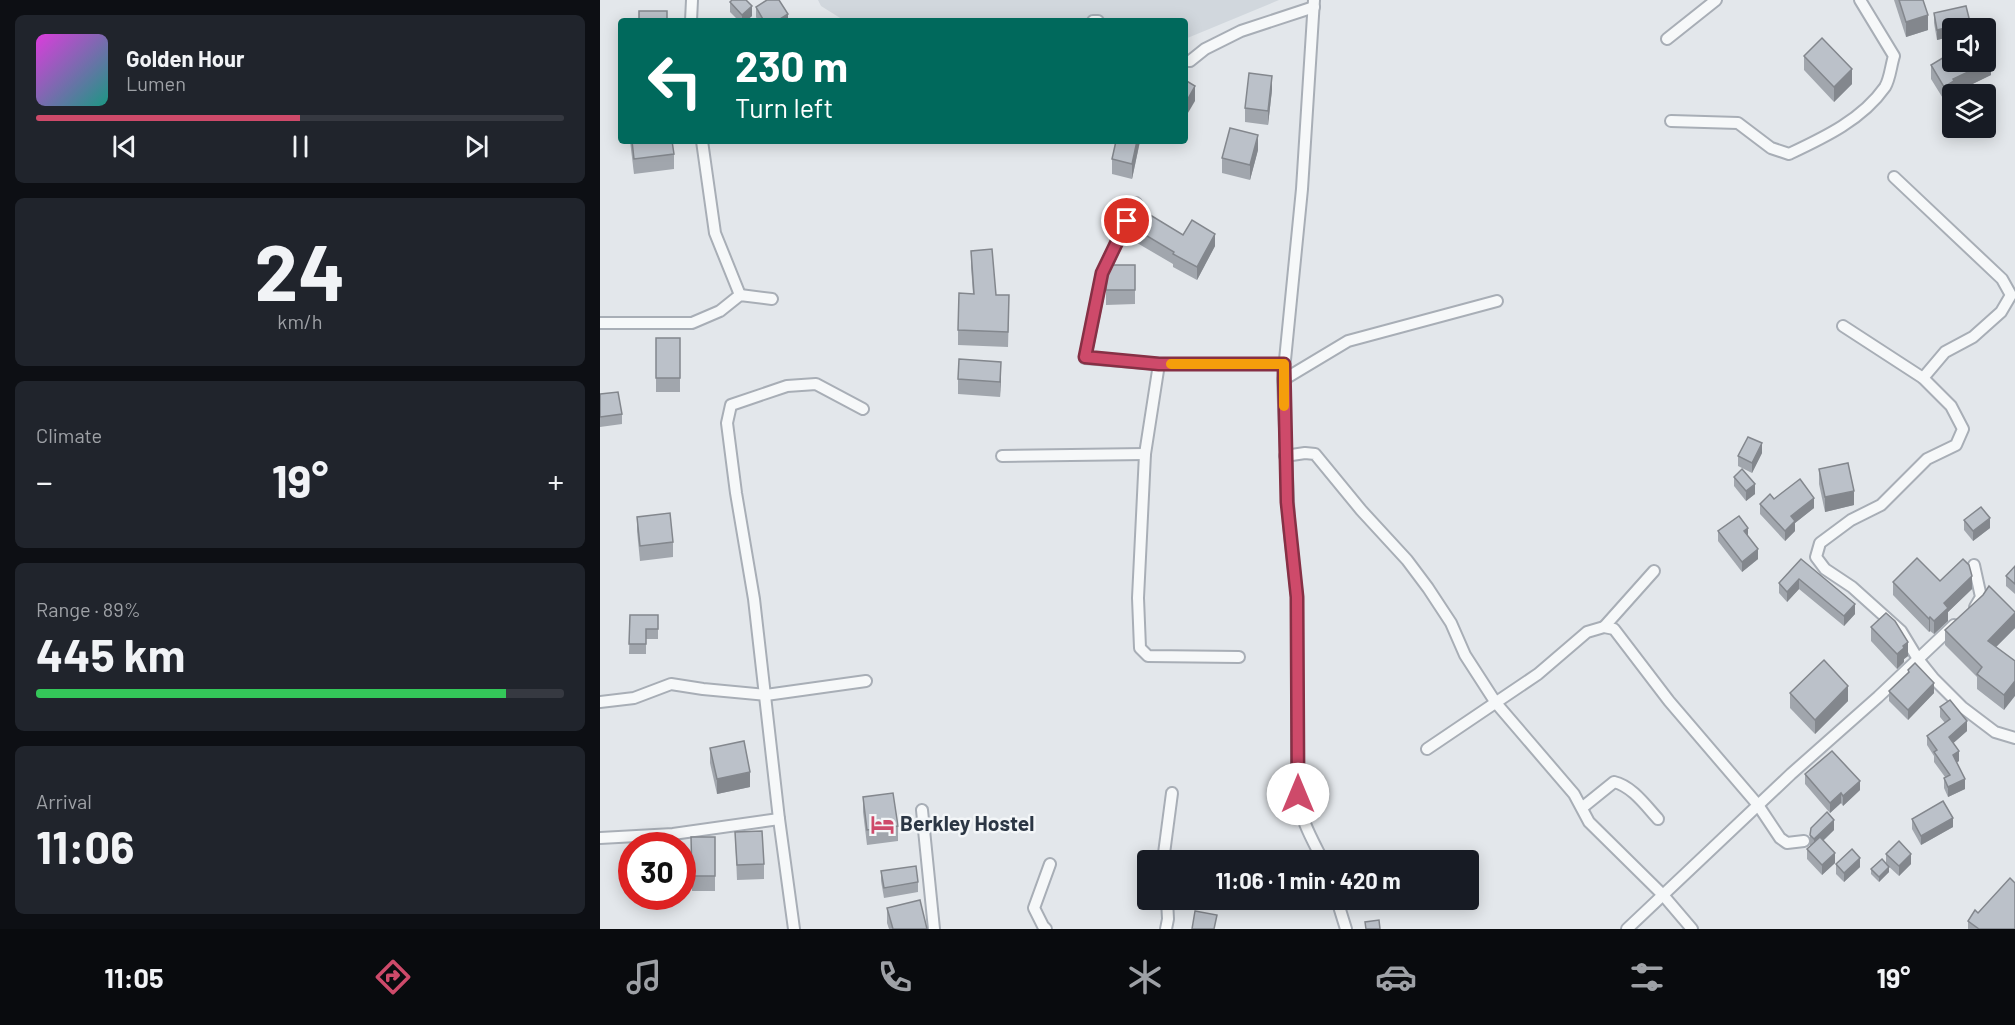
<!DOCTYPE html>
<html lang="en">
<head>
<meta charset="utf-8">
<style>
  body { margin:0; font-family:Barlow,sans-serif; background:#20242c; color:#f1f3f6; height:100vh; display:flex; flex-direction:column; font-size:22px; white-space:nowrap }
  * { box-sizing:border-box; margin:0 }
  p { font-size:20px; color:#9ea1a6 }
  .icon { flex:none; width:33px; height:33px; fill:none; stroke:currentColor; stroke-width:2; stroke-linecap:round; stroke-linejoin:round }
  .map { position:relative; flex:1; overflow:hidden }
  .details { display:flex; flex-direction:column; gap:15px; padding:15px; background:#0d0f14; width:600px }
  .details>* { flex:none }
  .top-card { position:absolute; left:18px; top:18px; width:570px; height:126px; border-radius:6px; box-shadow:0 3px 15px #0003; background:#00695c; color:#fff; overflow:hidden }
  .tools { position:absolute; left:1342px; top:18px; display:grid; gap:12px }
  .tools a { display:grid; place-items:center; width:54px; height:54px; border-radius:6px; background:#171b24; box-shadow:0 3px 15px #0003; font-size:30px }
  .speed { position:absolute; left:18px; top:832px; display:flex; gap:12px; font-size:30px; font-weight:700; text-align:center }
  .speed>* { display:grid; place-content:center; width:78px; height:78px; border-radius:50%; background:#171b24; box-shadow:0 3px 15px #0003; line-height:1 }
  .speed .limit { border:9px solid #d22; background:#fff; color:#111 }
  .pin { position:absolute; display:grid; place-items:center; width:51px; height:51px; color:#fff; margin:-26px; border:3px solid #fff; border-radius:50%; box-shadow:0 2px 6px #0007 }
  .me { position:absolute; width:66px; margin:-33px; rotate:0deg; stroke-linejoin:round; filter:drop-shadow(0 0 4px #0008) }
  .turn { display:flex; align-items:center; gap:21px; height:126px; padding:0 18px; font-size:27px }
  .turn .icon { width:78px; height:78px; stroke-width:2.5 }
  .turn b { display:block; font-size:42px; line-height:51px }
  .big { font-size:45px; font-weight:700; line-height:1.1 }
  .details .card { flex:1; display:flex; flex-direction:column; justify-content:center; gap:9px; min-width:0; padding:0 21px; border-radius:9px; background:#20242c }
  .details .dial { align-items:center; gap:0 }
  .dial b { font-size:78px; line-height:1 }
  .song { display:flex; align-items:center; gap:18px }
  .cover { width:72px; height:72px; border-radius:9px; background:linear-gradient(135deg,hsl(300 70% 55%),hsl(170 70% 35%)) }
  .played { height:6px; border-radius:3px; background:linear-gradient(90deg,#ce4a6a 50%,#363941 50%) }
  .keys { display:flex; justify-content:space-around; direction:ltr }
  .heat { display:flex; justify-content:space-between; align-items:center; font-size:33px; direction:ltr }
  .charge { height:9px; border-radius:4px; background:linear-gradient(90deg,#34c759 89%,#363941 0) }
  .trip { position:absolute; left:537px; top:850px; width:342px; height:60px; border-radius:6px; background:#171b24; box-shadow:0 3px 15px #0003; font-weight:700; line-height:60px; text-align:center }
  .tabs { display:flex; height:96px; justify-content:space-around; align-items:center; background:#090b0e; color:#9ea1a6 }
  .tabs .icon { width:42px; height:42px }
  .tabs .current { color:#ce4a6a }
  .tabs b { font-size:27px; color:#f1f3f6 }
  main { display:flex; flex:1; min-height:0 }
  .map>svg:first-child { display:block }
  .built { fill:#d1d7dd }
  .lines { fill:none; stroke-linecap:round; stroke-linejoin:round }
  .street-casing { stroke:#a8aeb6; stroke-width:14 }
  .street { stroke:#f6f8f9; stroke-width:10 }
  .wall { fill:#a1a6ad }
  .shaded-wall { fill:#83878d }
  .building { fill:#bbc1c9; stroke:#83878d; stroke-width:1.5 }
  .route-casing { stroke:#863045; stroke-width:15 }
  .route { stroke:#ce4a6a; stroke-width:10 }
  .slow { stroke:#f59e0b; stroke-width:10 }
  .labels { text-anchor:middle; stroke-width:5; stroke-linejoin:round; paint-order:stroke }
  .poi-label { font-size:21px; font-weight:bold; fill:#2b3644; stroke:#f3f6f8; text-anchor:start }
</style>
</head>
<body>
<main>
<section class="details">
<div class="card">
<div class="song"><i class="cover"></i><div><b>Golden Hour</b><p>Lumen</p></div></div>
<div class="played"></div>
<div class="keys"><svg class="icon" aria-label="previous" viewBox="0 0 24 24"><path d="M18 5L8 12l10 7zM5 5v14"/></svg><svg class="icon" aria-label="pause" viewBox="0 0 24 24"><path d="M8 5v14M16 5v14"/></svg><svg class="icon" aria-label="next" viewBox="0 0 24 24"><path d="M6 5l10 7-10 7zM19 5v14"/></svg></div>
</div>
<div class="card dial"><b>24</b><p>km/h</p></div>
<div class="card"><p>Climate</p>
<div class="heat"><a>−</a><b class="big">19°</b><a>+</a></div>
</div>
<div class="card"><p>Range · 89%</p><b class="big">445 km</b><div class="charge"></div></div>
<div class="card"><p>Arrival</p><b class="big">11:06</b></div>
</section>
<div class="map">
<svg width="1415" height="929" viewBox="0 0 1415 929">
  <rect width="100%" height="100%" fill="#e3e7eb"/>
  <polygon class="built" points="218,0 679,0 585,39 585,21 522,21 515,18 471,21 245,21 221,6"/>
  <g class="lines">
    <defs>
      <g id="street">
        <path d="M714 0 702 189 683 380 689 525 697 597V793C701 821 711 837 723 861"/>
        <polyline points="91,21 92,0"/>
        <polyline points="493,21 498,21"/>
        <polyline points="1067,39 1116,0"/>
        <polyline points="585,61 590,61 605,49 641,31 714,7"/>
        <path d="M1071 121 1138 123 1171 148 1189 154C1223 138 1262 120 1285 87 1290 79 1291 65 1294 56L1260 0"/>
        <polyline points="102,141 115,233 140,295"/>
        <polyline points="1294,177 1402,279 1411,295 1401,312 1373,337 1345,352 1323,378"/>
        <polyline points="536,203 502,273 485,358 559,364 684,364"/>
        <polyline points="0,323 92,323 120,311 140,295 172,299"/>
        <polyline points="1243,326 1323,378 1351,406 1363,429 1356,445 1327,459 1281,505 1251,520 1220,543 1216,557 1225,569 1252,587 1301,631 1318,659 1334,679 1362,707 1395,732 1415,738"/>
        <polyline points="559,364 545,454 538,598 540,648 548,656 639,657"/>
        <polyline points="683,380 748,341 897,301"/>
        <polyline points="402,456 545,454"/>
        <polyline points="685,456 705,453 715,454 761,510 807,560 828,588 851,623 865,655 896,703 974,794 989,822 1063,895 1092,929"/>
        <polyline points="1374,565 1381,597 1375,607"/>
        <polyline points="1004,627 1054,571"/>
        <polyline points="0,702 34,698 71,684 103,689 166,695 266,681"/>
        <polyline points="827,749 938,674 987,632 1004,627 1014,629 1069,701 1158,805 1180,838 1187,843 1204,841"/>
        <path d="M983 807 1014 782C1032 786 1046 806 1058 819"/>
        <polyline points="322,810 334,929"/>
        <polyline points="0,838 73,834 179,819"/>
        <polyline points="563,861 572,793"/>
        <polyline points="737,900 746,929"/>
        <polyline points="194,929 179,819 154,599 136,493 127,423 131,405 187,386 216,384 263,409"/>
        <polyline points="446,929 443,926 434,908 450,864"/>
        <polyline points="566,929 568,919 567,900"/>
        <polyline points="1027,929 1191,774 1278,697 1354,625"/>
      </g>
    </defs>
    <use href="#street" class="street-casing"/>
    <use href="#street" class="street"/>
  </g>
  <g class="wall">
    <polygon points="1294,0 1323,0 1328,30 1306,37"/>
    <polygon points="130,2 152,16 146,21 139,21 130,12"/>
    <polygon points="156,7 188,21 158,21 156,17"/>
    <polygon points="1334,13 1370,28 1353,28 1353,36 1337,40 1334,23"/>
    <polygon points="1349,50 1391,75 1354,93 1354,94 1344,100 1331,79 1331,65 1349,54"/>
    <polygon points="1204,56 1252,84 1234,102 1204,70"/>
    <polygon points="672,90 668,125 645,122 645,108"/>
    <polygon points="30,141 72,141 74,154 74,169 34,174"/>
    <polygon points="540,141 532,179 512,174 512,159"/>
    <polygon points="658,150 650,180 622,173 622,158"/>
    <polygon points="532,227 583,235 615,246 597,280 573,267 573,264 532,240"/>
    <polygon points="371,251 396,295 409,310 408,347 358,345 358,330 373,294 371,266"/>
    <polygon points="535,265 535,304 506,305 506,290"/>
    <rect x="56" y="338" width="24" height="54"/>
    <polygon points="401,377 400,397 358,394 358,379"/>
    <polygon points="0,394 22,414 22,424 0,427"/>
    <polygon points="1162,453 1152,473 1138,466 1138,456"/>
    <polygon points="1219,469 1254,505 1225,512 1219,484"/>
    <polygon points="1134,477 1155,494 1146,501 1134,486"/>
    <polygon points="1174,499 1214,508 1195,523 1195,531 1185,541 1160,514 1160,504"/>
    <polygon points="37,517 73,542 73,557 40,561 37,531"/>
    <polygon points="1364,520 1390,528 1373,541 1364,530"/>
    <polygon points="1118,531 1148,536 1158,559 1142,572 1118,541"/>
    <polygon points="1201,559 1255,614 1244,626 1199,589 1187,602 1179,593 1179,583"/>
    <polygon points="1415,566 1415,594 1406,586 1406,576"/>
    <polygon points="1340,581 1372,589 1348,612 1348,621 1334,634 1330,631 1329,632 1293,595 1293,582"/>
    <polygon points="30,615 58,615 58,639 46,639 46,654 29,654"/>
    <polygon points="1271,627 1308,656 1304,659 1304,662 1297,669 1271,641"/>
    <polygon points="1415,628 1396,647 1415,661 1404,710 1377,689 1377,677 1345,645 1345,630"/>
    <polygon points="1308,670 1334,693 1308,720 1289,701 1289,691 1308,673"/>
    <polygon points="1190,693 1248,701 1215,734 1190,708"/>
    <polygon points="1340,707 1367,731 1353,743 1359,761 1357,762 1365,789 1348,797 1344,788 1344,778 1345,777 1334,762 1334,756 1327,745 1327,736 1345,723 1340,717"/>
    <polygon points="110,748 150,787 117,794 110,763"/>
    <polygon points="1205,774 1260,790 1243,806 1241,803 1230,813 1205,784"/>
    <polygon points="263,797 298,826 298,841 267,845 263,812"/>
    <polygon points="1312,819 1353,827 1321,845 1312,829"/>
    <polygon points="1234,830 1223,841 1235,863 1222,875 1207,859 1207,849 1210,846 1210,835"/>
    <polygon points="135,832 164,864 164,879 137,880"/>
    <polygon points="91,837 115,837 115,891 92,891"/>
    <polygon points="1286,854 1311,864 1299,876 1286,864"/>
    <polygon points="1236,864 1260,867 1244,882 1236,874"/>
    <polygon points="1271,869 1289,872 1279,882 1271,874"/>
    <polygon points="281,871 318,882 318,892 284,898 281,881"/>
    <polygon points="287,908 327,929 289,929 287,923"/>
    <polygon points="1378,913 1415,929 1368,929 1368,921"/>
  </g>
  <g class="shaded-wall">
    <polygon points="152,6 152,16 146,21 142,21 142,15"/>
    <polygon points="188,14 188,21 177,21"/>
    <polygon points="1328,15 1328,30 1306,37 1306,22"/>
    <polygon points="1370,22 1370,28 1353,28 1353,36 1337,40 1337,30"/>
    <polygon points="1391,61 1391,75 1354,93 1354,94 1344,100 1344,87 1353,79"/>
    <polygon points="1252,69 1252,84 1234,102 1234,87"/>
    <polygon points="672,76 672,90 668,125 668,111"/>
    <polygon points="595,86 595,101 585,118 585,104"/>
    <polygon points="658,135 658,150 650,180 650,165"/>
    <polygon points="537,141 540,141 532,179 532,164"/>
    <polygon points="615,234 615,246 597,280 597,267"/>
    <polygon points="401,362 401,377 400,397 400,382"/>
    <polygon points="1162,443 1162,453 1152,473 1152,463"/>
    <polygon points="1155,484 1155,494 1146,501 1146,491"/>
    <polygon points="1254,491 1254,505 1225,512 1225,497"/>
    <polygon points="1214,498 1214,508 1195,523 1195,531 1185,541 1185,531 1191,516"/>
    <polygon points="1390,518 1390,528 1373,541 1373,531"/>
    <polygon points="1148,528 1148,538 1144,531"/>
    <polygon points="1158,549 1158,559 1142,572 1142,562"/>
    <polygon points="1372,576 1372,589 1348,612 1348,621 1334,634 1334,621 1344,603"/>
    <polygon points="1199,579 1199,589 1187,602 1187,592"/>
    <polygon points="1255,604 1255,614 1244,626 1244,616"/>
    <polygon points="1415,613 1415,628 1388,655 1388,641"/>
    <polygon points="1330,617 1330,631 1329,632 1329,619"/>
    <polygon points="1308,642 1308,656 1304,659 1304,662 1297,669 1297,654 1303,646"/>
    <polygon points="1415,681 1415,696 1404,710 1404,695"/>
    <polygon points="1334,683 1334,693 1308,720 1308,710"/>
    <polygon points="1248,686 1248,701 1215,734 1215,720"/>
    <polygon points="1367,721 1367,731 1349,747 1349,737"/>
    <polygon points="1359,751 1359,761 1353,765 1353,755"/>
    <polygon points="150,772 150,787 117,794 117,779"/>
    <polygon points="1365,779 1365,789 1348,797 1348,787"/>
    <polygon points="1260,781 1260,790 1243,806 1243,796"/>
    <polygon points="1241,793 1241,803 1230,813 1230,803"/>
    <polygon points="1353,818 1353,827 1321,845 1321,836"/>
    <polygon points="1234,820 1234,830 1214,849 1214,839"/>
    <polygon points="1235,853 1235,863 1222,875 1222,865"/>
    <polygon points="1311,854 1311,864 1299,876 1299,866"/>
    <polygon points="1260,858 1260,867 1244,882 1244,873"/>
    <polygon points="1289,867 1289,872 1279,882 1279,877"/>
  </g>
  <g class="building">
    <polygon points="132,0 146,0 152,6 142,15 130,2"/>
    <polygon points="167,0 179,0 188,14 177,21 164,21 156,7"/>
    <polygon points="1299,0 1323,0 1328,15 1306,22"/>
    <polygon points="1366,6 1370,22 1337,30 1334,13"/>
    <rect x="39" y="11" width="28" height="10"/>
    <polygon points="1222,38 1252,69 1234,87 1204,56"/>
    <polygon points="1353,49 1353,62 1386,62 1386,50 1391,61 1353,79 1354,81 1344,87 1331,65 1351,53 1349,50"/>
    <polygon points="649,73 672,76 668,111 645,108"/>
    <polygon points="585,80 595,86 585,104"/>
    <polygon points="630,128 658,135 650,165 622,158"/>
    <polygon points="32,141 72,141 74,154 34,159"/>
    <polygon points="516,141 537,141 532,164 512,159"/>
    <polygon points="542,210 583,235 592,220 615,234 597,267 573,254 574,252 532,227"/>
    <polygon points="392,249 396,295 409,295 408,332 358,330 359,293 374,294 371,251"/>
    <polygon points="508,265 535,265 535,290 506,290"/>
    <rect x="56" y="338" width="24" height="40"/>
    <polygon points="359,359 401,362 400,382 358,379"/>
    <polygon points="18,392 22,414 0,417 0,394"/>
    <polygon points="1148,437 1162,443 1152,463 1138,456"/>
    <polygon points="1248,463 1254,491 1225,497 1219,469"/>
    <polygon points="1142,469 1155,484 1146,491 1134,477"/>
    <polygon points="1200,479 1214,498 1191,516 1195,521 1185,531 1160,504 1170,494 1174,499"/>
    <polygon points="1381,507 1390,518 1373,531 1364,520"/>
    <polygon points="70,513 73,542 40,546 37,517"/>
    <polygon points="1139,516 1148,528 1144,531 1158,549 1142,562 1118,531"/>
    <polygon points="1317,558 1340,581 1363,559 1369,565 1372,576 1344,603 1348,608 1334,621 1330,617 1329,619 1293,582"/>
    <polygon points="1201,559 1255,604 1244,616 1199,579 1187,592 1179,583"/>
    <polygon points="1415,566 1415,584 1406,576"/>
    <polygon points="1389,586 1415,612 1415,613 1388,641 1415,661 1415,681 1404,695 1377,674 1382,667 1345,630 1383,595"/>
    <polygon points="1286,613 1295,621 1308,642 1303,646 1304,648 1297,654 1271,627"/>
    <polygon points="30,615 58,615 58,629 46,629 46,644 29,644"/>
    <polygon points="1224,660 1248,686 1215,720 1190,693"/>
    <polygon points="1315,663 1334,683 1308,710 1289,691 1309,672 1308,670"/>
    <polygon points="1350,700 1367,721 1349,737 1359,751 1353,755 1365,779 1348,787 1344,778 1350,775 1334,752 1337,750 1327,736 1350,719 1340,707"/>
    <polygon points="144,741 150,772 117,779 110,748"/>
    <polygon points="1232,751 1260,781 1243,796 1241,793 1230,803 1205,774"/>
    <polygon points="293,793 298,826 267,830 263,797"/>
    <polygon points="1343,801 1353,818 1321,836 1312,819"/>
    <polygon points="1227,812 1234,820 1214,839 1210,835 1211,828"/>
    <polygon points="162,831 164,864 137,865 135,832"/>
    <polygon points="91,837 115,837 115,876 92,876"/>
    <polygon points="1220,837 1235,853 1222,865 1207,849"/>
    <polygon points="1299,841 1311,854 1299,866 1286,854"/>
    <polygon points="1252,849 1260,858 1244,873 1236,864"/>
    <polygon points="1282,859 1289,867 1279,877 1271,869"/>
    <polygon points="316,866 318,882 284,888 281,871"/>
    <polygon points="1410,878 1415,883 1415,929 1379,929 1368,921 1375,910 1378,913"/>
    <polygon points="320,900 327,929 293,929 287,908"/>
    <polygon points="595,911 617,915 614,929 592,929"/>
    <polygon points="779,920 780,929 766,929 765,922"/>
  </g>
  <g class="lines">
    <defs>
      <polyline id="route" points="527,221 502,273 485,357 559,364 684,364 687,502 697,597 698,794"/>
    </defs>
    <use href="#route" class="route-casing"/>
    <use href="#route" class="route"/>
    <polyline class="slow" points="571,364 684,364 684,406"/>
  </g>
  <defs>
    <symbol id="hotel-bare" viewBox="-9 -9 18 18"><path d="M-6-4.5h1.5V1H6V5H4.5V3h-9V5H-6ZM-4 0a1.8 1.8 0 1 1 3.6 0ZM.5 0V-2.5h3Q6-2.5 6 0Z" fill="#ce4a6a" stroke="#f3f6f8" stroke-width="2.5" paint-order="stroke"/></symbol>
  </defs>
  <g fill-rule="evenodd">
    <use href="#hotel-bare" x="266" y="808" width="33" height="33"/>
  </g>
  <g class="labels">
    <g class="poi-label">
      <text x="300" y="831">Berkley Hostel</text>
    </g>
  </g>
</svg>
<div class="tools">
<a><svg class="icon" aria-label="sound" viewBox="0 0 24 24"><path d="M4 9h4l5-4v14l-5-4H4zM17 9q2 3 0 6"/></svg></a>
<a><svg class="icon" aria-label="layers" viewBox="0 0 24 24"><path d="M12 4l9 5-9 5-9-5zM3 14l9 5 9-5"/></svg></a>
</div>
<div class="speed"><div class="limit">30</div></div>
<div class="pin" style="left:527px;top:221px;background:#d93025"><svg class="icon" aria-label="arrive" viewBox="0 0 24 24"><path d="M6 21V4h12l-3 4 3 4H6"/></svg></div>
<svg class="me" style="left:698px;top:794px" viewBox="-20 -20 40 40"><circle r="19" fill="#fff"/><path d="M0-13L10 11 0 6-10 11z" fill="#ce4a6a"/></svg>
<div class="trip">11:06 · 1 min · 420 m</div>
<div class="top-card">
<div class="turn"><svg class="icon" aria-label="left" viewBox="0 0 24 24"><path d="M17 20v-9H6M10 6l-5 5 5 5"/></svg><div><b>230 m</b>Turn left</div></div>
</div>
</div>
</main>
<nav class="tabs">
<b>11:05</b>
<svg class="icon current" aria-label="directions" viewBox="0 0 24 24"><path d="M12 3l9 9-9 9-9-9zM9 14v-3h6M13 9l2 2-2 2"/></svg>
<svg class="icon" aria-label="music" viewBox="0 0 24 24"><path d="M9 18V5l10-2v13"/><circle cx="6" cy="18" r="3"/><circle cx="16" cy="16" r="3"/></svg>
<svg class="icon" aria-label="phone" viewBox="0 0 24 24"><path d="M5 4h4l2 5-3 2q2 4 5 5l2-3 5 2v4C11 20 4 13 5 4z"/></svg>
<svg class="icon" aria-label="climate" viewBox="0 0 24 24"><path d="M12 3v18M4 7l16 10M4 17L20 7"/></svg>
<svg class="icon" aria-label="car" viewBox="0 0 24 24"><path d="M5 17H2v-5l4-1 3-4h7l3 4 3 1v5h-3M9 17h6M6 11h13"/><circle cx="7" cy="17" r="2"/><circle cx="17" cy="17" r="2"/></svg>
<svg class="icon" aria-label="filters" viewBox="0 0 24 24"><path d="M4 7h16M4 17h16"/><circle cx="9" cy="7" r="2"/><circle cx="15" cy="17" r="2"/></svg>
<b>19°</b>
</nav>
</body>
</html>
